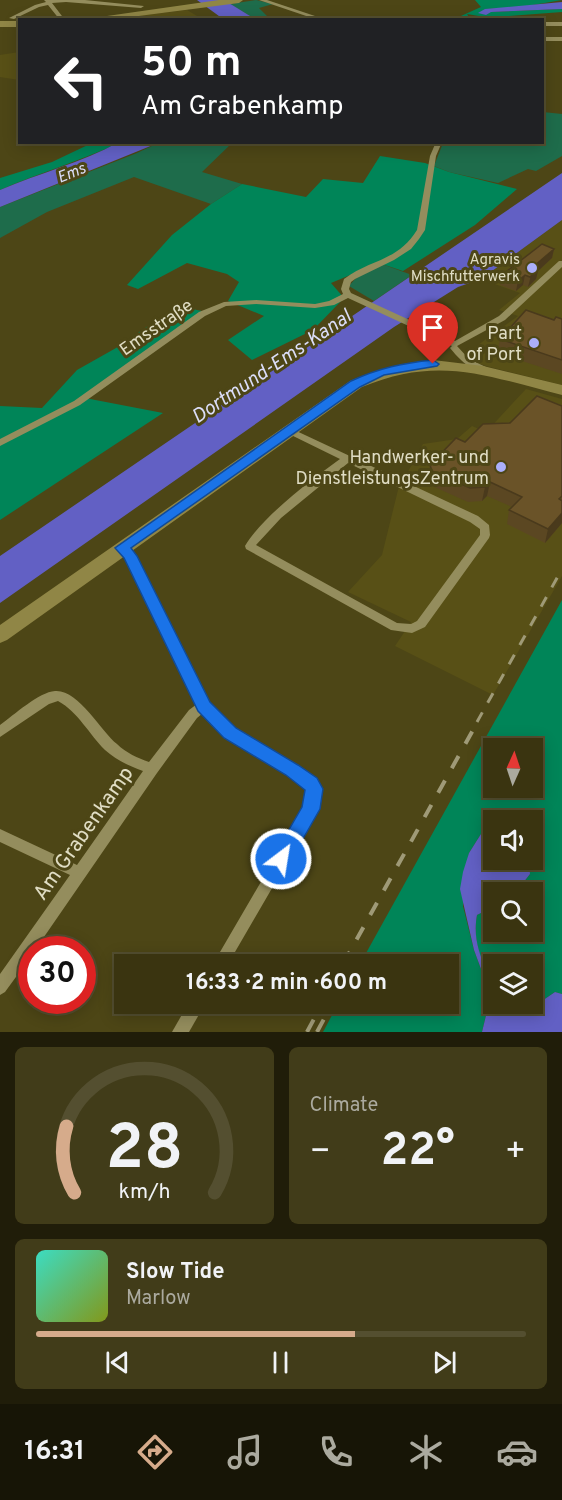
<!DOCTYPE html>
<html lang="en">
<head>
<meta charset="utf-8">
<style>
  body { margin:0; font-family:Overpass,sans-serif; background:#413c19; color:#f1f3f6; height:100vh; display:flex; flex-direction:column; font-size:22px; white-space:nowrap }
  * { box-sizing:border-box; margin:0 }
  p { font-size:20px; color:#abaa9f }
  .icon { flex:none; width:33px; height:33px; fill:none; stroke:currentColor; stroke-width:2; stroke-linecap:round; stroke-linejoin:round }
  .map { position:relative; height:1032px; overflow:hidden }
  .panel { display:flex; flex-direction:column; gap:15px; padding:15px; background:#201d09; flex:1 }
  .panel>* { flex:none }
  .banner { position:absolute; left:18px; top:18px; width:526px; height:126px; border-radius:0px; box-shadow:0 3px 15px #0003,0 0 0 2px #544f30; background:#202124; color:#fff; overflow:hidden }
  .needle { width:39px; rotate:3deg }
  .buttons { position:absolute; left:483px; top:738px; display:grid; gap:12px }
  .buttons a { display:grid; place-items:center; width:60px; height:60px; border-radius:0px; background:#3a3410; box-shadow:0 3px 15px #0003,0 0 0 2px #544f30; font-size:30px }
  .speed { position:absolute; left:18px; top:936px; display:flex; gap:12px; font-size:30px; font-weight:700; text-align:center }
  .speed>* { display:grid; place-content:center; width:78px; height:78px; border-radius:50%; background:#3a3410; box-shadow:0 3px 15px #0003,0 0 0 2px #544f30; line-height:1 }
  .speed .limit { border:9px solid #d22; background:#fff; color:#111 }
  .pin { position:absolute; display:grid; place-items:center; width:51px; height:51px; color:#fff; margin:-62px -26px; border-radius:50% 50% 50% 0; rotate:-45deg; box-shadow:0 0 6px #0007 }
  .pin .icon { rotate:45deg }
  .me { position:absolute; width:66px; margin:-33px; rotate:31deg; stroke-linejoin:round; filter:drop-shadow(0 0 4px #0008) }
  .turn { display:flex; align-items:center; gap:21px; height:126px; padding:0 24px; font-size:27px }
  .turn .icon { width:78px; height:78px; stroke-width:2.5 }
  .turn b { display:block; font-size:42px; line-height:51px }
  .big { font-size:45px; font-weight:700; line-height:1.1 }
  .panel .card { flex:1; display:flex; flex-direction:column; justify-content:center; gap:9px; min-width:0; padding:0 21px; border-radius:9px; background:#413c19 }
  .panel .dial { align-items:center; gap:0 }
  .dial svg { height:156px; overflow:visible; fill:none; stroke:#544f30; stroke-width:7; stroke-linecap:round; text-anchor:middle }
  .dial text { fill:#f1f3f6; stroke:none }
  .song { display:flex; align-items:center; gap:18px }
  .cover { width:72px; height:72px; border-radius:9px; background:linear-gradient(135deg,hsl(170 70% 55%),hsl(70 70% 35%)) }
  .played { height:6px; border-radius:3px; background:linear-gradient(90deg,#d6ab8b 65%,#544f30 65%) }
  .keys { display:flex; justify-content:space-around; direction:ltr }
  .heat { display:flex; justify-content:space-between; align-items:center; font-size:33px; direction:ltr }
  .panel .tiles { flex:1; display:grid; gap:15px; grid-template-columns:1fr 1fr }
  .card:last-child { grid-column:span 2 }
  .trip { position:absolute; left:114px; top:954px; width:345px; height:60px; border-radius:0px; background:#3a3410; box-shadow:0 3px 15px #0003,0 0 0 2px #544f30; font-weight:700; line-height:60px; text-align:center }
  .menu { display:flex; height:96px; justify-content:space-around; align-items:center; background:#171506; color:#abaa9f }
  .menu .icon { width:42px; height:42px }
  .menu .selected { color:#d6ab8b }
  .menu b { font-size:27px; color:#f1f3f6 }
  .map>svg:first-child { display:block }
  .built { fill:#585016 }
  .green { fill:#1e6c4b }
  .forest { fill:#008558; fill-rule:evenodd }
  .water { fill:#6260c4 }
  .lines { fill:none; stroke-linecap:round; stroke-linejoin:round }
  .minor { fill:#948d5d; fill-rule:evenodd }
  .major { fill:#908646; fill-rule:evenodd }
  .rail-far1 { stroke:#9f9a77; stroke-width:3; stroke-dasharray:11 11; stroke-linecap:butt }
  .rail { stroke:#9f9a77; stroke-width:4; stroke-dasharray:14 14; stroke-linecap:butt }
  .wall { fill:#5b4722 }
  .shaded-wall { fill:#4a3a1c }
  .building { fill:#6a5328; stroke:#4a3a1c; stroke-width:1.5 }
  .route { fill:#1a73e8; stroke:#114b97; stroke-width:1.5 }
  .poi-dot { fill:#abaffb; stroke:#4d4616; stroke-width:2 }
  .labels { text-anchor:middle; stroke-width:6; stroke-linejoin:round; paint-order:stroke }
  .far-poi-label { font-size:15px; fill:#e0ddc4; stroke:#4d4616; text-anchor:end }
  .far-water-label { font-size:16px; font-style:italic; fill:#dbddf8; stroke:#4d4616 }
  .street-label { font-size:18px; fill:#e0ddc4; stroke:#4d4616 }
  .poi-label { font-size:18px; fill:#e0ddc4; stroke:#4d4616; text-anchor:end }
  .water-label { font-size:20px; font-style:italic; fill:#dbddf8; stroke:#4d4616 }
  .near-street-label { font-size:21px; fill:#e0ddc4; stroke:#4d4616 }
</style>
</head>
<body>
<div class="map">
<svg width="562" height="1032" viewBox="0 0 562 1032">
  <rect width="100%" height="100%" fill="#4d4616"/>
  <g class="built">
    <polygon points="187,10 202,19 108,20 137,16"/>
    <polygon points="19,52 19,80 0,77 0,55"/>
    <polygon points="562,220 562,385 486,366 472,361 471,350 518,316 499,310 520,293 481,279"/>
    <polygon points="526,389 562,399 562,576 493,695 395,646 411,622 348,592 382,555 398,490 423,444 457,439 472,426 486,432"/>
  </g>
  <g class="green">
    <polygon points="256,0 273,4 259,8 270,19 255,19 230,4"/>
    <polygon points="543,112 562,114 562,156 536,171 528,169 498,183 449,172 434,166 443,143 543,142"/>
    <polygon points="158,143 232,143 202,172 242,184 211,204 134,177 47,212 0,238 0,207 137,153"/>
    <polygon points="379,263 412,275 374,301 349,286 355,279"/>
  </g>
  <g class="forest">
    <polygon points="475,0 562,0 521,7 486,9 491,12 562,9 562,12 509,16 496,19 467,14 470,19 452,20 481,7"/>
    <path d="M92 143H119C80 161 39 173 0 190V178L52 162Z"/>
    <polygon points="380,156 425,163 449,172 517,189 475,225 403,271 379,263 331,283 344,298 313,330 252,360 228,340 264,316 228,301 239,282 227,274 187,263 138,289 127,285 172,235 211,204 242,184 306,197 323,179 363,183"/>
    <polygon points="177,306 202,311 85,398 163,413 0,520 0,406 42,408 77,370 116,348"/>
    <path d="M562 600V994L555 992 533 1007 506 1008 501 1004H532V964H494L493 992 491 987C482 963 472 941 477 915L493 907 494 932H532V892H516L530 874 529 860H532V820H494L486 826 469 853 463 906 474 950 488 988 490 999 482 1032H323L338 1004H448V964H360ZM494 748H532V788H494Z"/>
  </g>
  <g class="water">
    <polygon points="197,0 224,0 255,19 223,19"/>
    <polygon points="562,2 562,9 491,12 486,15 478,13 485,9"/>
    <path d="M119 142 158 143 0 207V190C39 173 81 163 119 142Z"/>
    <polygon points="562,173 562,220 481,279 458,287 394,327 0,603 0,556"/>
    <path d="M493 822 494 860H529L530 874 516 892H494L493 907 477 915C470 953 494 972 494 1004H501L506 1008 533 1007 555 992 562 994V1032H482L490 999 488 988 474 950 460 889 463 872 469 853 486 826Z"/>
  </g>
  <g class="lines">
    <g class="minor">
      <polygon points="44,0 85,0 144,6 141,8 66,2 52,3 65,20 60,20 48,5 39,7 14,19 9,18 35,5 46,2"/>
      <polygon points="259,0 267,0 327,20 318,20"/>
      <rect x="543" y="22" width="19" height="4"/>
      <rect x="543" y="37" width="19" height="4"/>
      <path d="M436 142H442L436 156 425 230 419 239 411 249 394 260 355 279 351 282 349 289 351 293 455 341 499 316 559 261H562V267L505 320 457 346 469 359 488 368V372C472 373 459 359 450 348L452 346 348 298 334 305 315 308 256 304 226 306 205 316 80 405 0 446V439L74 401 199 312 224 302 256 300 315 304 329 301 343 294 341 289 344 279C370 259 397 262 417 230L430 156Z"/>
      <path d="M290 428 478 516 489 525 490 535 489 538 425 627 412 633 391 630 246 549 245 546C262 517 312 479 340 459L287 433 285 431ZM348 463 470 522 480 529V535L417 621 411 624 397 623 256 545 281 518Z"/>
      <path d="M122 544 126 545 134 556 208 702 235 729 297 766 315 779 321 789 318 809 228 964H213L304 808 307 790 287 774 225 737 203 713 197 718 157 773 35 950H32V955L5 992 0 995V974L70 875 0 842V829L77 865 143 771C129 766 116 760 105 750 89 734 78 712 58 701L49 704 0 737V725C14 715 39 692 55 691 78 689 101 731 117 744 126 753 138 758 149 762L189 710 197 704 125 558 117 548Z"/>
      <polygon points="188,1004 205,1004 189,1032 172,1032"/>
    </g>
    <g class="major">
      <polygon points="219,0 243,0 239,3 108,20 79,20"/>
      <rect x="0" y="21" width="20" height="6"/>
      <path d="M433 360 483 366 562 385V395C486 376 439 355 362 387L7 640 0 643V625L350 381C378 369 404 363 433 360Z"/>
    </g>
    <polyline class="rail-far1" points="477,722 562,569"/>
    <g class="rail">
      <polyline points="343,964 478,721"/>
      <polyline points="307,1032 322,1004"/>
      <polyline points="317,1032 332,1004"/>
    </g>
  </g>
  <g class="wall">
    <polygon points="554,249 552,258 538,271 536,279 528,287 523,285 516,291 500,285 502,275"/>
    <polygon points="562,319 562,374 497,353 500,339 554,320"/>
    <polygon points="562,406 562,523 545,543 507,524 509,510 512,507 487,496 482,501 468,502 430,485 428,479 430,465 465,442 510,423"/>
  </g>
  <g class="shaded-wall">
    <polygon points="554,249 552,258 538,271 536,279 528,287 533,267"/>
    <polygon points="525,275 523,285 516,291 518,281"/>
    <polygon points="490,482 487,496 482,501 485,487"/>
    <polygon points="562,513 562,523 545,543 548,529"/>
  </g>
  <g class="building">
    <polygon points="542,244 554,249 533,267 538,269 530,277 525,275 518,281 502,275"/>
    <polygon points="526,310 554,320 556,317 562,319 562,360 500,339"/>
    <polygon points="537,396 562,406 562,496 559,499 562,501 562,513 548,529 509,510 522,497 490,482 485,487 470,488 432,471 430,465 456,438 465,442 483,424 510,423"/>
  </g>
  <path class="route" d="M433 360 439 364 437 366 384 375 360 387 131 548 137 556 210 702 236 728 298 765 317 778 323 789 320 809 288 865 281 868 275 865 272 859 302 807 305 790 286 775 224 738 198 711 124 558 115 548 351 381C379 368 403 363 433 360Z"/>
  <g class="poi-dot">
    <circle cx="532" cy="268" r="6"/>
    <circle cx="534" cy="343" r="6"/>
    <circle cx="501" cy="467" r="6"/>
  </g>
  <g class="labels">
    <g class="far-poi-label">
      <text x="520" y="264">Agravis<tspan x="520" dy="17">Mischfutterwerk</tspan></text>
    </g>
    <g class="far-water-label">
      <text transform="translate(71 172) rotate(-22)" y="6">Ems</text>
    </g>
    <g class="street-label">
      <text transform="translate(156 327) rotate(-35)" y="6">Emsstraße</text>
    </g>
    <g class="poi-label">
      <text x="522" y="339">Part<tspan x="522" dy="21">of Port</tspan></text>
      <text x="489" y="463">Handwerker- und<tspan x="489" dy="21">DienstleistungsZentrum</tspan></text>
    </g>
    <g class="water-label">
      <text transform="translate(271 366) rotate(-34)" y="7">Dortmund-Ems-Kanal</text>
    </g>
    <g class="near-street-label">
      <text transform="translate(83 833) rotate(-55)" y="7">Am Grabenkamp</text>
    </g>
  </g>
</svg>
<div class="buttons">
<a><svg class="needle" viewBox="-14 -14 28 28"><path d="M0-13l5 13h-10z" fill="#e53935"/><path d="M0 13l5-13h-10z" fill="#abaa9f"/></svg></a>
<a><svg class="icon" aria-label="sound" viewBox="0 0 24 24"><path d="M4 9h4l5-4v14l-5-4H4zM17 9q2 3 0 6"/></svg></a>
<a><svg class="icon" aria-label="search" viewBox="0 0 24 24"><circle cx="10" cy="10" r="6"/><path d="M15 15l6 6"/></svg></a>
<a><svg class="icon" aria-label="layers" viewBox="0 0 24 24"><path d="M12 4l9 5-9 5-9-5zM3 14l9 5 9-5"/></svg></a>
</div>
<div class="speed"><div class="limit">30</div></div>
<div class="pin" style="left:433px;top:364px;background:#d93025"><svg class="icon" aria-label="arrive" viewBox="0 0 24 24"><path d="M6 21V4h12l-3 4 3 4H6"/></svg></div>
<svg class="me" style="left:281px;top:859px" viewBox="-20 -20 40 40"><circle r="17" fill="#1a73e8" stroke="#fff" stroke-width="3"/><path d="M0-11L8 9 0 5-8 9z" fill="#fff"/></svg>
<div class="trip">16:33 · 2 min · 600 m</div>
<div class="banner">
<div class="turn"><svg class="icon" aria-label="left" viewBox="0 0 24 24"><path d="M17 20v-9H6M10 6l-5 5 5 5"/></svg><div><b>50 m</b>Am Grabenkamp</div></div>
</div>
</div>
<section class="panel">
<div class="tiles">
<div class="card dial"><svg viewBox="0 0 100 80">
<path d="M14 69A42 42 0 1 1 86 69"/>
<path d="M14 69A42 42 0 0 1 10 35" stroke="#d6ab8b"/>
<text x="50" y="56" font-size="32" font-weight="700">28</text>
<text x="50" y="72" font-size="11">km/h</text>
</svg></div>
<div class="card"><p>Climate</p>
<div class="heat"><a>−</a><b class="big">22°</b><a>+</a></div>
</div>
<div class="card">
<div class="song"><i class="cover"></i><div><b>Slow Tide</b><p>Marlow</p></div></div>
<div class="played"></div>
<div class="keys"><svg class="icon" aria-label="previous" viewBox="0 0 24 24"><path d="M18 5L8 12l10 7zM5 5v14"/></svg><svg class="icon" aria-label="pause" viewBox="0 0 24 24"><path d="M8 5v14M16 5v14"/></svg><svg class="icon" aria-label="next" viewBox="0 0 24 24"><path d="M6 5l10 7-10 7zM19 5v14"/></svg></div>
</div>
</div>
</section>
<nav class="menu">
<b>16:31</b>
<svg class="icon selected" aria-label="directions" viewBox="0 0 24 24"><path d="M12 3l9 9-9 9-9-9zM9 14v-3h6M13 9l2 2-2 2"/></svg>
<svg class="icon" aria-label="music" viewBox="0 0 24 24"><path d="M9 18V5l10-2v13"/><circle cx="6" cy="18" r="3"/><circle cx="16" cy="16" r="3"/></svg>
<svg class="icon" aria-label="phone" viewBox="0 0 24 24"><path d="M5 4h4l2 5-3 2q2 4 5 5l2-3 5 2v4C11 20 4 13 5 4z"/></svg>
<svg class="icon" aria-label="climate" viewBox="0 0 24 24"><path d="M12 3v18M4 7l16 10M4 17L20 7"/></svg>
<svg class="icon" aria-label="car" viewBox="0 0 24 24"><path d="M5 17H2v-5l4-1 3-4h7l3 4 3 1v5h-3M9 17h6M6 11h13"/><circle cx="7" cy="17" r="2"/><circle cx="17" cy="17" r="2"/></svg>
</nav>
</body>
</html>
